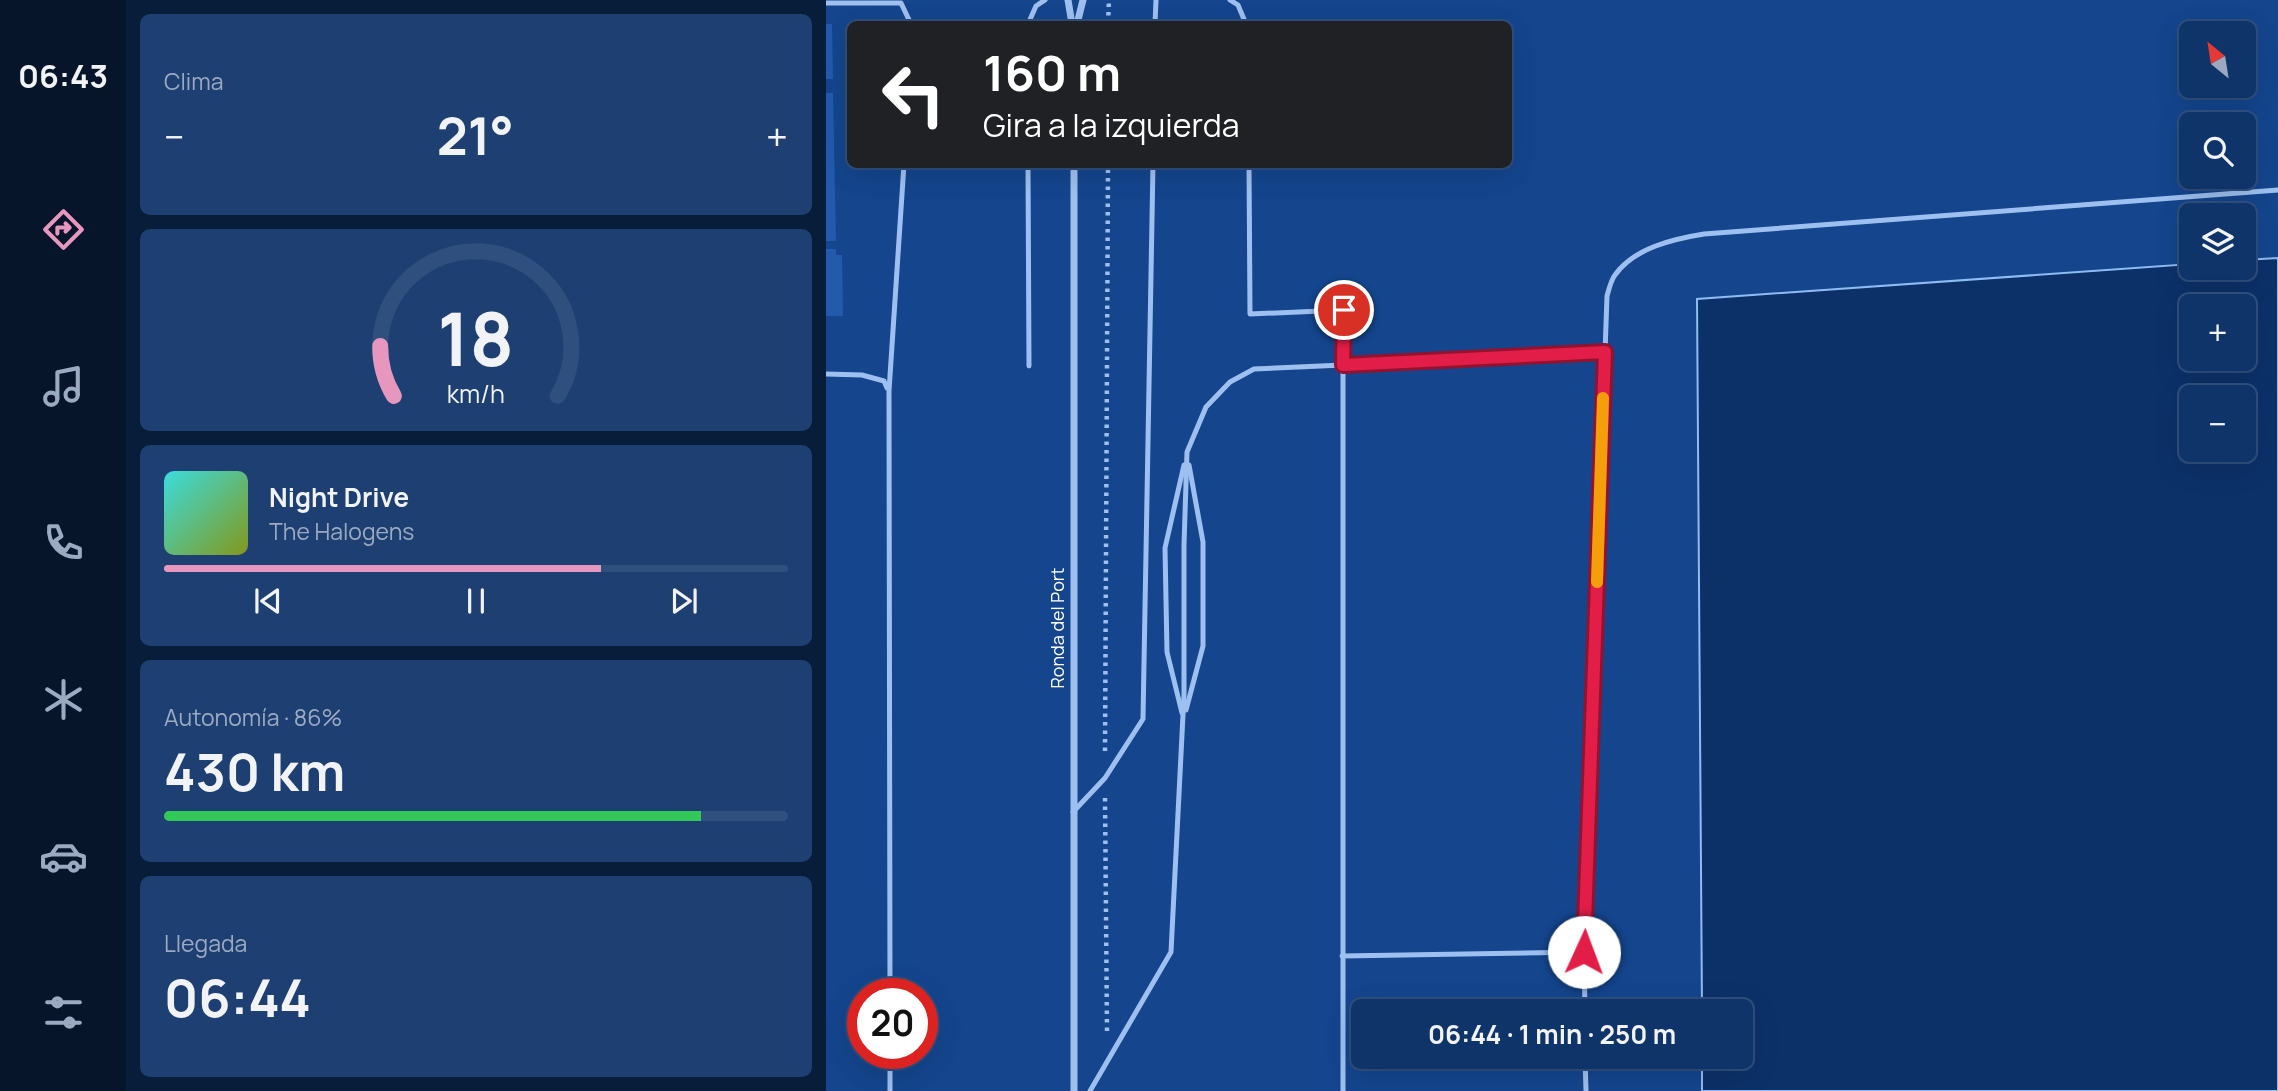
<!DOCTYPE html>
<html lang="es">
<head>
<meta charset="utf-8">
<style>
  body { margin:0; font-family:Manrope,sans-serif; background:#1d3f72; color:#f1f3f6; height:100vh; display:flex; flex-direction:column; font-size:26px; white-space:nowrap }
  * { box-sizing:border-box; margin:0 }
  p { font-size:23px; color:#9baac1 }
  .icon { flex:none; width:38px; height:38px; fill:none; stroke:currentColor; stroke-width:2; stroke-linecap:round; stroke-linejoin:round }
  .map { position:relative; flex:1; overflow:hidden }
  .side { display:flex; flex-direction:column; gap:14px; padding:14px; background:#081d3a; width:700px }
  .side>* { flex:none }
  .hud { position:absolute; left:21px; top:21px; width:665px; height:147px; border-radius:10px; box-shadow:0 7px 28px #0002,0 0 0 2px #2f4f7e; background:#202124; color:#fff; overflow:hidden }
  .needle { width:46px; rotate:330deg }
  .fabs { position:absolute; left:1353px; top:21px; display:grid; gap:14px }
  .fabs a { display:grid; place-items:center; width:77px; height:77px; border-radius:10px; background:#0f346a; box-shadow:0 7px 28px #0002,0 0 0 2px #2f4f7e; font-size:35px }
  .speed { position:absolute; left:21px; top:978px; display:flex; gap:14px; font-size:35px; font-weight:700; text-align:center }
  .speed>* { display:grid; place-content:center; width:91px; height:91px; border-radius:50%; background:#0f346a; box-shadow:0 7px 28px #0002,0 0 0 2px #2f4f7e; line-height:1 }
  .speed .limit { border:10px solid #d22; background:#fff; color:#111 }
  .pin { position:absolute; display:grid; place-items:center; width:60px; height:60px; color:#fff; margin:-30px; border:4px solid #fff; border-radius:50%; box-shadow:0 2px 7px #0007 }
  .me { position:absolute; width:77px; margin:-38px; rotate:2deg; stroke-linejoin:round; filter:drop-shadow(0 0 5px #0008) }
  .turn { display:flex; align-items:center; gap:24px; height:147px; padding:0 21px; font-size:32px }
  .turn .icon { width:91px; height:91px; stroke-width:2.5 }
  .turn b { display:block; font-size:49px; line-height:60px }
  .big { font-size:52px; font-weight:700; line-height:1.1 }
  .side .card { flex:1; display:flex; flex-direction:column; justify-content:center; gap:10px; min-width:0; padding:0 24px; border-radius:10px; background:#1d3f72 }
  .side .dial { align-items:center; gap:0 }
  .dial svg { height:182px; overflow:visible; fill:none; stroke:#2f4f7e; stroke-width:7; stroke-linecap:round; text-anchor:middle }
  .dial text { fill:#f1f3f6; stroke:none }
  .song { display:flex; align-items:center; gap:21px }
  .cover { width:84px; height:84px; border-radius:10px; background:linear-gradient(135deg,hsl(180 70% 55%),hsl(70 70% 35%)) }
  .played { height:7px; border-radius:4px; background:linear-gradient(90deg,#e797bd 70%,#2f4f7e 70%) }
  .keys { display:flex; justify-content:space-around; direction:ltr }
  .heat { display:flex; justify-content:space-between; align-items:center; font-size:38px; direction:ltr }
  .charge { height:10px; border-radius:5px; background:linear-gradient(90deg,#34c759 86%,#2f4f7e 0) }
  .trip { position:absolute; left:525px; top:999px; width:402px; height:70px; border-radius:10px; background:#0f346a; box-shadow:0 7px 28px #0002,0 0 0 2px #2f4f7e; font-weight:700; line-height:70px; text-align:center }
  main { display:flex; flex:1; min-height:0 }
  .tab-bar { display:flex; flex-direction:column; width:126px; justify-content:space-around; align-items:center; background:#06152a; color:#9baac1 }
  .tab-bar .icon { width:49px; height:49px }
  .tab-bar .current { color:#e797bd }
  .tab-bar b { font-size:32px; color:#f1f3f6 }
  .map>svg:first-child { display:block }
  .water { fill:#0c3169; stroke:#8fbbf3; stroke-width:2; fill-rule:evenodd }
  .building { fill:#225bac }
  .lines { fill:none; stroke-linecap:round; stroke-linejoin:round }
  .path { stroke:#9ec0f0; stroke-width:4.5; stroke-dasharray:3.5 5; stroke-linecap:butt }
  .service { stroke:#9ec0f0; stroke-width:5 }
  .minor { stroke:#9ec0f0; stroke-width:7 }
  .route-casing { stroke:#92132f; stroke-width:18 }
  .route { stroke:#e11d48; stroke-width:12 }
  .slow { stroke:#f59e0b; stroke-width:12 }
  .labels { text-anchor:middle; stroke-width:7; stroke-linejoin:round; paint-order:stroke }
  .street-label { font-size:18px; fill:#fff; stroke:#14458d }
</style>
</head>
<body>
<main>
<nav class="tab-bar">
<b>06:43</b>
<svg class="icon current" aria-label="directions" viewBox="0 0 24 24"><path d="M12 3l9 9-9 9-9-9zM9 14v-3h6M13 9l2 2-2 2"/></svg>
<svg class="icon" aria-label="music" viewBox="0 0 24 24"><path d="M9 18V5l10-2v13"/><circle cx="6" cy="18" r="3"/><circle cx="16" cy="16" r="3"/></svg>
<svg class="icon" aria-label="phone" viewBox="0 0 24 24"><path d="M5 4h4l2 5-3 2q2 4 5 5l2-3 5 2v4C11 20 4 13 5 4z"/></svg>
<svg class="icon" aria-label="climate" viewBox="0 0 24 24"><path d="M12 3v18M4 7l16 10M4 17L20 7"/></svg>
<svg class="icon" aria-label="car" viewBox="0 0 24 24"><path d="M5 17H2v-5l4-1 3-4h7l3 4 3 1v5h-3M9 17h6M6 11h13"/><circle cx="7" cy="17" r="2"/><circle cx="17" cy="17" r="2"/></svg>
<svg class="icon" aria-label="filters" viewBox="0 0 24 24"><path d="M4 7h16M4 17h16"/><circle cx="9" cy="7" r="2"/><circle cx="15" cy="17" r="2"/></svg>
</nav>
<section class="side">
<div class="card"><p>Clima</p>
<div class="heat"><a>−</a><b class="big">21°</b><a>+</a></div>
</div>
<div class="card dial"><svg viewBox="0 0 100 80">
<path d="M14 69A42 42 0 1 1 86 69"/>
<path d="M14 69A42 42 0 0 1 8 47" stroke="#e797bd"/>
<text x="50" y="56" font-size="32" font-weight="700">18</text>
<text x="50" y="72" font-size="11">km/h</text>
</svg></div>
<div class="card">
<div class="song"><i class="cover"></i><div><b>Night Drive</b><p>The Halogens</p></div></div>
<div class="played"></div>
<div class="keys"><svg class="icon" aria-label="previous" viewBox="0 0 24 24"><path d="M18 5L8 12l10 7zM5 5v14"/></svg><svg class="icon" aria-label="pause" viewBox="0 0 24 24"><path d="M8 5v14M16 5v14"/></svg><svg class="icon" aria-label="next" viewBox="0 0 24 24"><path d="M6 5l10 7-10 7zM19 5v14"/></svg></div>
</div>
<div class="card"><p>Autonomía · 86%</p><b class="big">430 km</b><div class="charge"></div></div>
<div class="card"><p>Llegada</p><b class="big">06:44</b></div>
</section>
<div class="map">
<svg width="1452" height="1091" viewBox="0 0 1452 1091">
  <rect width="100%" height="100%" fill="#14458d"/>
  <path class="water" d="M1452 258V1091H876V1057H915V1012L876 1011 871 299 1365 264V268H1418V260ZM1365 306H1418V359H1365ZM1365 397H1418V450H1365Z"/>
  <g class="building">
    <polygon points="0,24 6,24 7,79 0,79"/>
    <polygon points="0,93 7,93 10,241 0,241"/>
    <polygon points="0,249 10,249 10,255 16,255 17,316 0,316"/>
  </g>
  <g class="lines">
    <g class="path">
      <polyline points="282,24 283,0"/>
      <polyline points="279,751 282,164"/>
      <polyline points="279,798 281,1031"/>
    </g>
    <g class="service">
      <polyline points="404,0 412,5 420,24"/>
      <polyline points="0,3 75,3 85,24"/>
      <polyline points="202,24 210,6 219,0"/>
      <polyline points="329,24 330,0"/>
      <polyline points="202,164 203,366"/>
      <polyline points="0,374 36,375 58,381 61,388"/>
      <polyline points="360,710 377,646 377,542 363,465"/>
      <polyline points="356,713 341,652 339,548 358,465"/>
      <polyline points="247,812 279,778 317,719 327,164"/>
      <polyline points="516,956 758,952"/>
      <polyline points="64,994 63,391 78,164"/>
      <path d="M759 1012 758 952 781 296C783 289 785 280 789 275 808 248 847 239 878 234L1452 190"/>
      <polyline points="64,1054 64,1091"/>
      <polyline points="759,1057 760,1091"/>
      <polyline points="264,1091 345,952 358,695 358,545 361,452 380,407 404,382 428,369 517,365 518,310 424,314 423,164"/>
      <polyline points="517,1091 517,365 779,352"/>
    </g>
    <g class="minor">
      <polyline points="242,0 246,24"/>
      <polyline points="251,24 257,0"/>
      <polyline points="248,1091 248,164"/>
    </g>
  </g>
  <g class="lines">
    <defs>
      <polyline id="route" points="518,310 517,365 779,352 758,952"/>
    </defs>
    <use href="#route" class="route-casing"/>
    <use href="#route" class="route"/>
    <polyline class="slow" points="771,582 777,398"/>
  </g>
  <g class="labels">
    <g class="street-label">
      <text transform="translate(232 628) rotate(-90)" y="6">Ronda del Port</text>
    </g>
  </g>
</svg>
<div class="fabs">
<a><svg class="needle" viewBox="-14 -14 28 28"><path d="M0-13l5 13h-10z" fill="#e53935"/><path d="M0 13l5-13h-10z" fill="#9baac1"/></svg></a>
<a><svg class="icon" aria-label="search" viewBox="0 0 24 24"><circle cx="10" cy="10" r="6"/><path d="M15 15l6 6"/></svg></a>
<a><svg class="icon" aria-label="layers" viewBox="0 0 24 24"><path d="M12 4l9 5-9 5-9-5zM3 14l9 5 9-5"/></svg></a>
<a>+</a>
<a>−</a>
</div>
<div class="speed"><div class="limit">20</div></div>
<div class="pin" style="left:518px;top:310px;background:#d93025"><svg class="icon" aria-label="arrive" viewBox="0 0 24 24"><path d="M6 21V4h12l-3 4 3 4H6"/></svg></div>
<svg class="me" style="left:758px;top:952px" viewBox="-20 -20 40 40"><circle r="19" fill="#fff"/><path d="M0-13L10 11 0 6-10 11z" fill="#e11d48"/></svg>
<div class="trip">06:44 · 1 min · 250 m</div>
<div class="hud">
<div class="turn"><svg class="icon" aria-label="left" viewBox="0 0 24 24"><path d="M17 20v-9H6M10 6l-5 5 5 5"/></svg><div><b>160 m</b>Gira a la izquierda</div></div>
</div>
</div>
</main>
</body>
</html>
